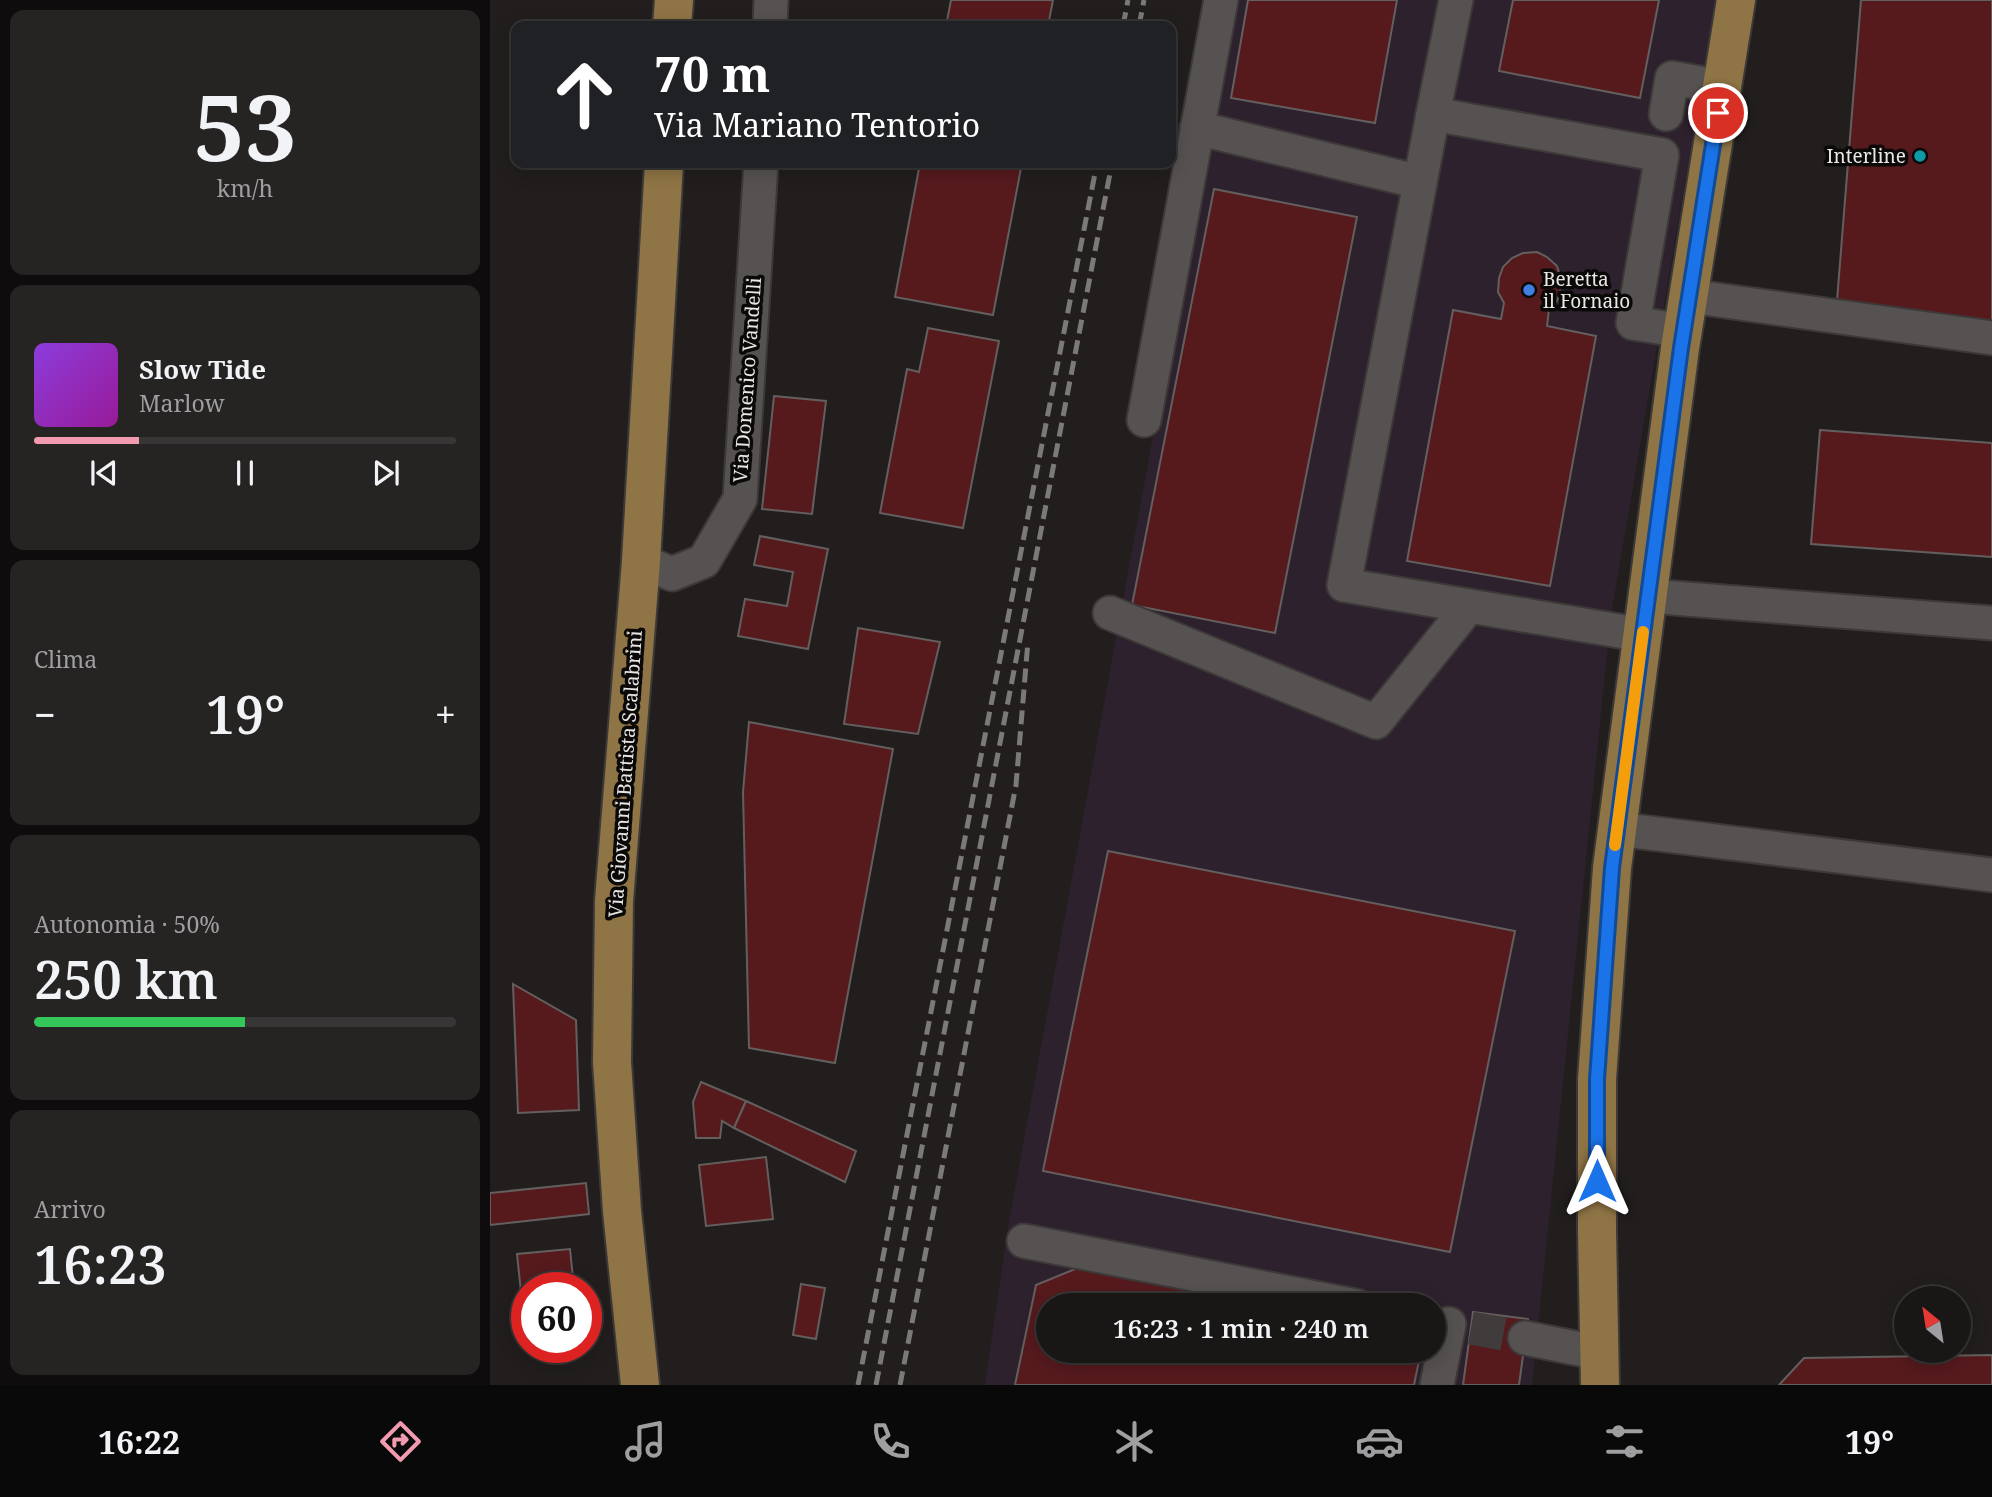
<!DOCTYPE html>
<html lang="it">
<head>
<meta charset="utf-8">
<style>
  body { margin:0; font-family:"Noto Serif",serif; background:#262323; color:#f1f3f6; height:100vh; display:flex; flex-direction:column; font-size:26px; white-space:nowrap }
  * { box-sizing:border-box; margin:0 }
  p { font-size:23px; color:#9f9fa1 }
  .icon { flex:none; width:38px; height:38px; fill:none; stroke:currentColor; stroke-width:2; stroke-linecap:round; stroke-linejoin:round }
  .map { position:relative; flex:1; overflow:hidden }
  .side { display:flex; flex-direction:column; gap:10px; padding:10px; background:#0e0c0c; width:490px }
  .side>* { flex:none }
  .top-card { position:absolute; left:21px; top:21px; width:665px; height:147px; border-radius:14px; box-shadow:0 4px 18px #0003,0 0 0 2px #373535; background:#202124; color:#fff; overflow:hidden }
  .needle { width:46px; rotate:330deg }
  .buttons { position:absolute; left:1404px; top:1286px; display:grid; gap:14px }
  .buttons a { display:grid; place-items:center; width:77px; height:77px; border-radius:50%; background:#191616; box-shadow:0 4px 18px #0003,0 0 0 2px #373535; font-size:35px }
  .speed { position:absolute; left:21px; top:1272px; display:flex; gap:14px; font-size:35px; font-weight:700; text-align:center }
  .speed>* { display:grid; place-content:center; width:91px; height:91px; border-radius:50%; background:#191616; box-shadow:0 4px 18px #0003,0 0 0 2px #373535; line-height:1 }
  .speed .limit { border:10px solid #d22; background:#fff; color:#111 }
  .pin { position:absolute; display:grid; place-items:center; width:60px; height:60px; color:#fff; margin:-30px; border:4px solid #fff; border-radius:50%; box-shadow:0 2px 7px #0007 }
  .me { position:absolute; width:77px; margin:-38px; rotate:0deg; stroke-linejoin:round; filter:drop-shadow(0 0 5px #0008) }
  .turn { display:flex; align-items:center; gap:24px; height:147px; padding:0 28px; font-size:32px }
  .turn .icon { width:91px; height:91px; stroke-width:2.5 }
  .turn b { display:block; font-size:49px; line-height:60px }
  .big { font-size:52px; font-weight:600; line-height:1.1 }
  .side .widget { flex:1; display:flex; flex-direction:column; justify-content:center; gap:10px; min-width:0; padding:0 24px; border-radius:14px; background:#262323 }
  .side .dial { align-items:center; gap:0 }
  .dial b { font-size:91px; line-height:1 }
  .song { display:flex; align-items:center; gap:21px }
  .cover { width:84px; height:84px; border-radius:10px; background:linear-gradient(135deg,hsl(270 70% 55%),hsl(300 70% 35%)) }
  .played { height:7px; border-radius:4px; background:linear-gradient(90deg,#f29aaf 25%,#373535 25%) }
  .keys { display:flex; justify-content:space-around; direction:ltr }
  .heat { display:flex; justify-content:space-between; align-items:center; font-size:38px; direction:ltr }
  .charge { height:10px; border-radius:5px; background:linear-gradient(90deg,#34c759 50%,#373535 0) }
  .trip { position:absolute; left:546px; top:1293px; width:410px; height:70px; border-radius:35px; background:#191616; box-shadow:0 4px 18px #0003,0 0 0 2px #373535; font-weight:600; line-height:70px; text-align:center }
  .menu { display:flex; height:112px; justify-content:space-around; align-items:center; background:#0a0909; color:#9f9fa1 }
  .menu .icon { width:49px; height:49px }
  .menu .active { color:#f29aaf }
  .menu b { font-size:32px; color:#f1f3f6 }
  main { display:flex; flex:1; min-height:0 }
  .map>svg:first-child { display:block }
  .industrial { fill:#2e212e; fill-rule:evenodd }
  .building { fill:#561a1d; stroke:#635f5f; stroke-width:2 }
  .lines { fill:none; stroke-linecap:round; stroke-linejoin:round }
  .minor-tunnel { stroke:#3f3c3b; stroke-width:33; stroke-dasharray:33 17; stroke-linecap:butt }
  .minor-casing { stroke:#3c3938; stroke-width:37 }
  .major-casing { stroke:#3c3938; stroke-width:42 }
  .minor { stroke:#565251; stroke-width:33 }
  .major { stroke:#8f7445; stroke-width:38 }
  .rail { stroke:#7c7a79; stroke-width:5; stroke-dasharray:14 7; stroke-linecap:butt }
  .route-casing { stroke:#114b97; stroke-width:18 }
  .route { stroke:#1a73e8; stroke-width:12 }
  .slow { stroke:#f59e0b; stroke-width:12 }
  .culture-dot { fill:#0f9aa8; stroke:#0a0908; stroke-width:2.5 }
  .shop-dot { fill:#3f7fe0; stroke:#0a0908; stroke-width:2.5 }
  .labels { text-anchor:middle; stroke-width:7; stroke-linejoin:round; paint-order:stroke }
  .poi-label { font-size:19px; fill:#e9e7e6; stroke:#0a0908; text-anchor:end }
  .street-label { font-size:19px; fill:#e9e7e6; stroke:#0a0908 }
</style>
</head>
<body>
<main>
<section class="side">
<div class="widget dial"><b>53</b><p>km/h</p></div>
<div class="widget">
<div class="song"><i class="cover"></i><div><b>Slow Tide</b><p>Marlow</p></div></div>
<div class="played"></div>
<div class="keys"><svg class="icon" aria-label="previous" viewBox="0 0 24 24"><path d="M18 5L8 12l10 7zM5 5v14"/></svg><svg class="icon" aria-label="pause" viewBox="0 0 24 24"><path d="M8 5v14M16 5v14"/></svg><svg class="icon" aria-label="next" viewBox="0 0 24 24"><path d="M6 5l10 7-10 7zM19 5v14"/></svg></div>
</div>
<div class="widget"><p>Clima</p>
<div class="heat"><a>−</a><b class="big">19°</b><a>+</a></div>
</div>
<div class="widget"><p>Autonomia · 50%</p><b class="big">250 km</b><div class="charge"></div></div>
<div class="widget"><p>Arrivo</p><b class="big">16:23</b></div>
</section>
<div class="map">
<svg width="1502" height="1385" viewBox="0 0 1502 1385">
  <rect width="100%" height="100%" fill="#211e1d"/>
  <path class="industrial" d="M743 0H1226L1121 615 1042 1385H495L518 1227ZM558 1306H943V1351H558Z"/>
  <g class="building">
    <polygon points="461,0 563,0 558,26 456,26"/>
    <polygon points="758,0 907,0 885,123 741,98"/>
    <polygon points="1023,0 1169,0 1150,98 1009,71"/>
    <polygon points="1371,0 1502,0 1502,324 1346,313"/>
    <polygon points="430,163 532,163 503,315 405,297"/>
    <polygon points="724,189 867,217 785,633 642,605"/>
    <polygon points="1047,252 1057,257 1067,266 1071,279 1071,288 1067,301 1059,309 1057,326 1106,336 1060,586 917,561 963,310 1011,319 1014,303 1008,292 1009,278 1013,267 1022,258 1033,253"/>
    <polygon points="438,328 509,341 473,528 390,513 417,369 429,372"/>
    <polygon points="284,396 336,401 322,514 272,509"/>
    <polygon points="1330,430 1502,443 1502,557 1321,544"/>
    <polygon points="270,536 338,549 318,649 248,636 255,599 297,606 303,572 264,565"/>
    <polygon points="368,628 450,642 428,734 354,724"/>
    <polygon points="259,722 403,749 345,1063 259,1048 253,792"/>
    <polygon points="618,851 1025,931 960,1252 553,1171"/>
    <polygon points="23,984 86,1020 89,1110 28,1113"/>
    <polygon points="211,1082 256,1101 244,1128 232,1121 230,1138 206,1138 203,1102"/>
    <polygon points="256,1101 366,1151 355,1182 244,1128"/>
    <polygon points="276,1157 283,1219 216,1226 209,1165"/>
    <polygon points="96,1183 99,1214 0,1225 0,1193"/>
    <polygon points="80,1249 84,1288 37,1288 36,1340 27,1254"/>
    <polygon points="590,1267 776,1306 558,1306 558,1351 931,1351 924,1385 525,1385 546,1285"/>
    <polygon points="311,1284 335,1288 326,1339 303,1335"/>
    <polygon points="983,1312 1038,1319 1029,1385 973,1385"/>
    <polygon points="1502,1355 1502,1385 1289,1385 1314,1358"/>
  </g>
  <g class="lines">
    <polyline class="minor-tunnel" points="981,1328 1035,1338"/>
    <defs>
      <g id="minor">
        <polyline points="280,26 281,0"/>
        <polyline points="943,114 966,0"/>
        <polyline points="1176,114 1182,78 1232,87"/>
        <polyline points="707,128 930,182"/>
        <polyline points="1199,296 1502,338"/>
        <polyline points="654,420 731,0"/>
        <polyline points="151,561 182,574 214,561 250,499 271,163"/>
        <polyline points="1158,596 1502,623"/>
        <polyline points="620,613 886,722 979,606"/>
        <polyline points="1153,635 854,585 943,114 1172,155 1143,323 1193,331"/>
        <polyline points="1127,829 1502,875"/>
        <polyline points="534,1241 866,1306"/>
        <polyline points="1035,1338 1110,1353"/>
        <polyline points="947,1385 959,1324"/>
      </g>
      <g id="major">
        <polyline points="182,26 184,0"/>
        <polyline points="150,1385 132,1211 122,1062 124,901 151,561 174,163"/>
        <polyline points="1110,1385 1107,1231 1107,1079 1122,868 1190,348 1246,0"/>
      </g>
    </defs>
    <use href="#minor" class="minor-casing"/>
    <use href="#major" class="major-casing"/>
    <use href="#minor" class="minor"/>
    <use href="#major" class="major"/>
    <g class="rail">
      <polyline points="633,26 638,0"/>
      <polyline points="649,26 654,0"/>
      <polyline points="368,1385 607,163"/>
      <polyline points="386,1385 622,163"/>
      <polyline points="410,1385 526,785 538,641"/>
    </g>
  </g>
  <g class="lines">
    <defs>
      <polyline id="route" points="1107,1181 1107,1079 1122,868 1191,348 1228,113"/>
    </defs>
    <use href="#route" class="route-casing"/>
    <use href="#route" class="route"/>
    <polyline class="slow" points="1125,845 1153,632"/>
  </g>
  <circle class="culture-dot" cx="1430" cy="156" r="7"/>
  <circle class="shop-dot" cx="1039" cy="290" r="7"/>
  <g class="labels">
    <g class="poi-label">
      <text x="1416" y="163">Interline</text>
      <text x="1053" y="286" text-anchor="start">Beretta<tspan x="1053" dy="22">il Fornaio</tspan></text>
    </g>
    <g class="street-label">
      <text transform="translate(257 380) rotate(-86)" y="7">Via Domenico Vandelli</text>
      <text transform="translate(135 774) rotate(-86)" y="7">Via Giovanni Battista Scalabrini</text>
    </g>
  </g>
</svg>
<div class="buttons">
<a><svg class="needle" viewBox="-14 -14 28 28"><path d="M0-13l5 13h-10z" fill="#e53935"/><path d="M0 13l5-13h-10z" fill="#9f9fa1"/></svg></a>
</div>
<div class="speed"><div class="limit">60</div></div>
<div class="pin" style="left:1228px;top:113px;background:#d93025"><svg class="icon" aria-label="arrive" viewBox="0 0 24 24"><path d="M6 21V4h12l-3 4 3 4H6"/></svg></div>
<svg class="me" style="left:1107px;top:1181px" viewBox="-20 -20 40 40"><path d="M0-17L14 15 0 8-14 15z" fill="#1a73e8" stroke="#fff" stroke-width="4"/></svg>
<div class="trip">16:23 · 1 min · 240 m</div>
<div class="top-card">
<div class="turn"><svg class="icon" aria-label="ahead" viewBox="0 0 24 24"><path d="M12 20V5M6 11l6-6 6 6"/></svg><div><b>70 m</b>Via Mariano Tentorio</div></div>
</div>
</div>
</main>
<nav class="menu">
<b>16:22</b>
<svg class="icon active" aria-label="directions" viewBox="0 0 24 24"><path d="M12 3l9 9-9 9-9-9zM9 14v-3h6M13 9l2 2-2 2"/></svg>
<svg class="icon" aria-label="music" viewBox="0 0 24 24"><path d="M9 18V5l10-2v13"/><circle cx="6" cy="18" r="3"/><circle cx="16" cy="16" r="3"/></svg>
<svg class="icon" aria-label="phone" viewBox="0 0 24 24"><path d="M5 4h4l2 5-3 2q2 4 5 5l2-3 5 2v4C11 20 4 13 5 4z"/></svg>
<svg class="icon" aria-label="climate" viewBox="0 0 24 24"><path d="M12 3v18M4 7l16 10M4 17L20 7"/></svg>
<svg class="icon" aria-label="car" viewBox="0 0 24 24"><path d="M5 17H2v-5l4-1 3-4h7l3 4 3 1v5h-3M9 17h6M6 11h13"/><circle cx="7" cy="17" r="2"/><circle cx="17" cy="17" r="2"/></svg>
<svg class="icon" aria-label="filters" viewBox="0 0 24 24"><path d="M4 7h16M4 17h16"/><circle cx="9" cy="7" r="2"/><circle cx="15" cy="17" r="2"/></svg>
<b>19°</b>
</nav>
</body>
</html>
